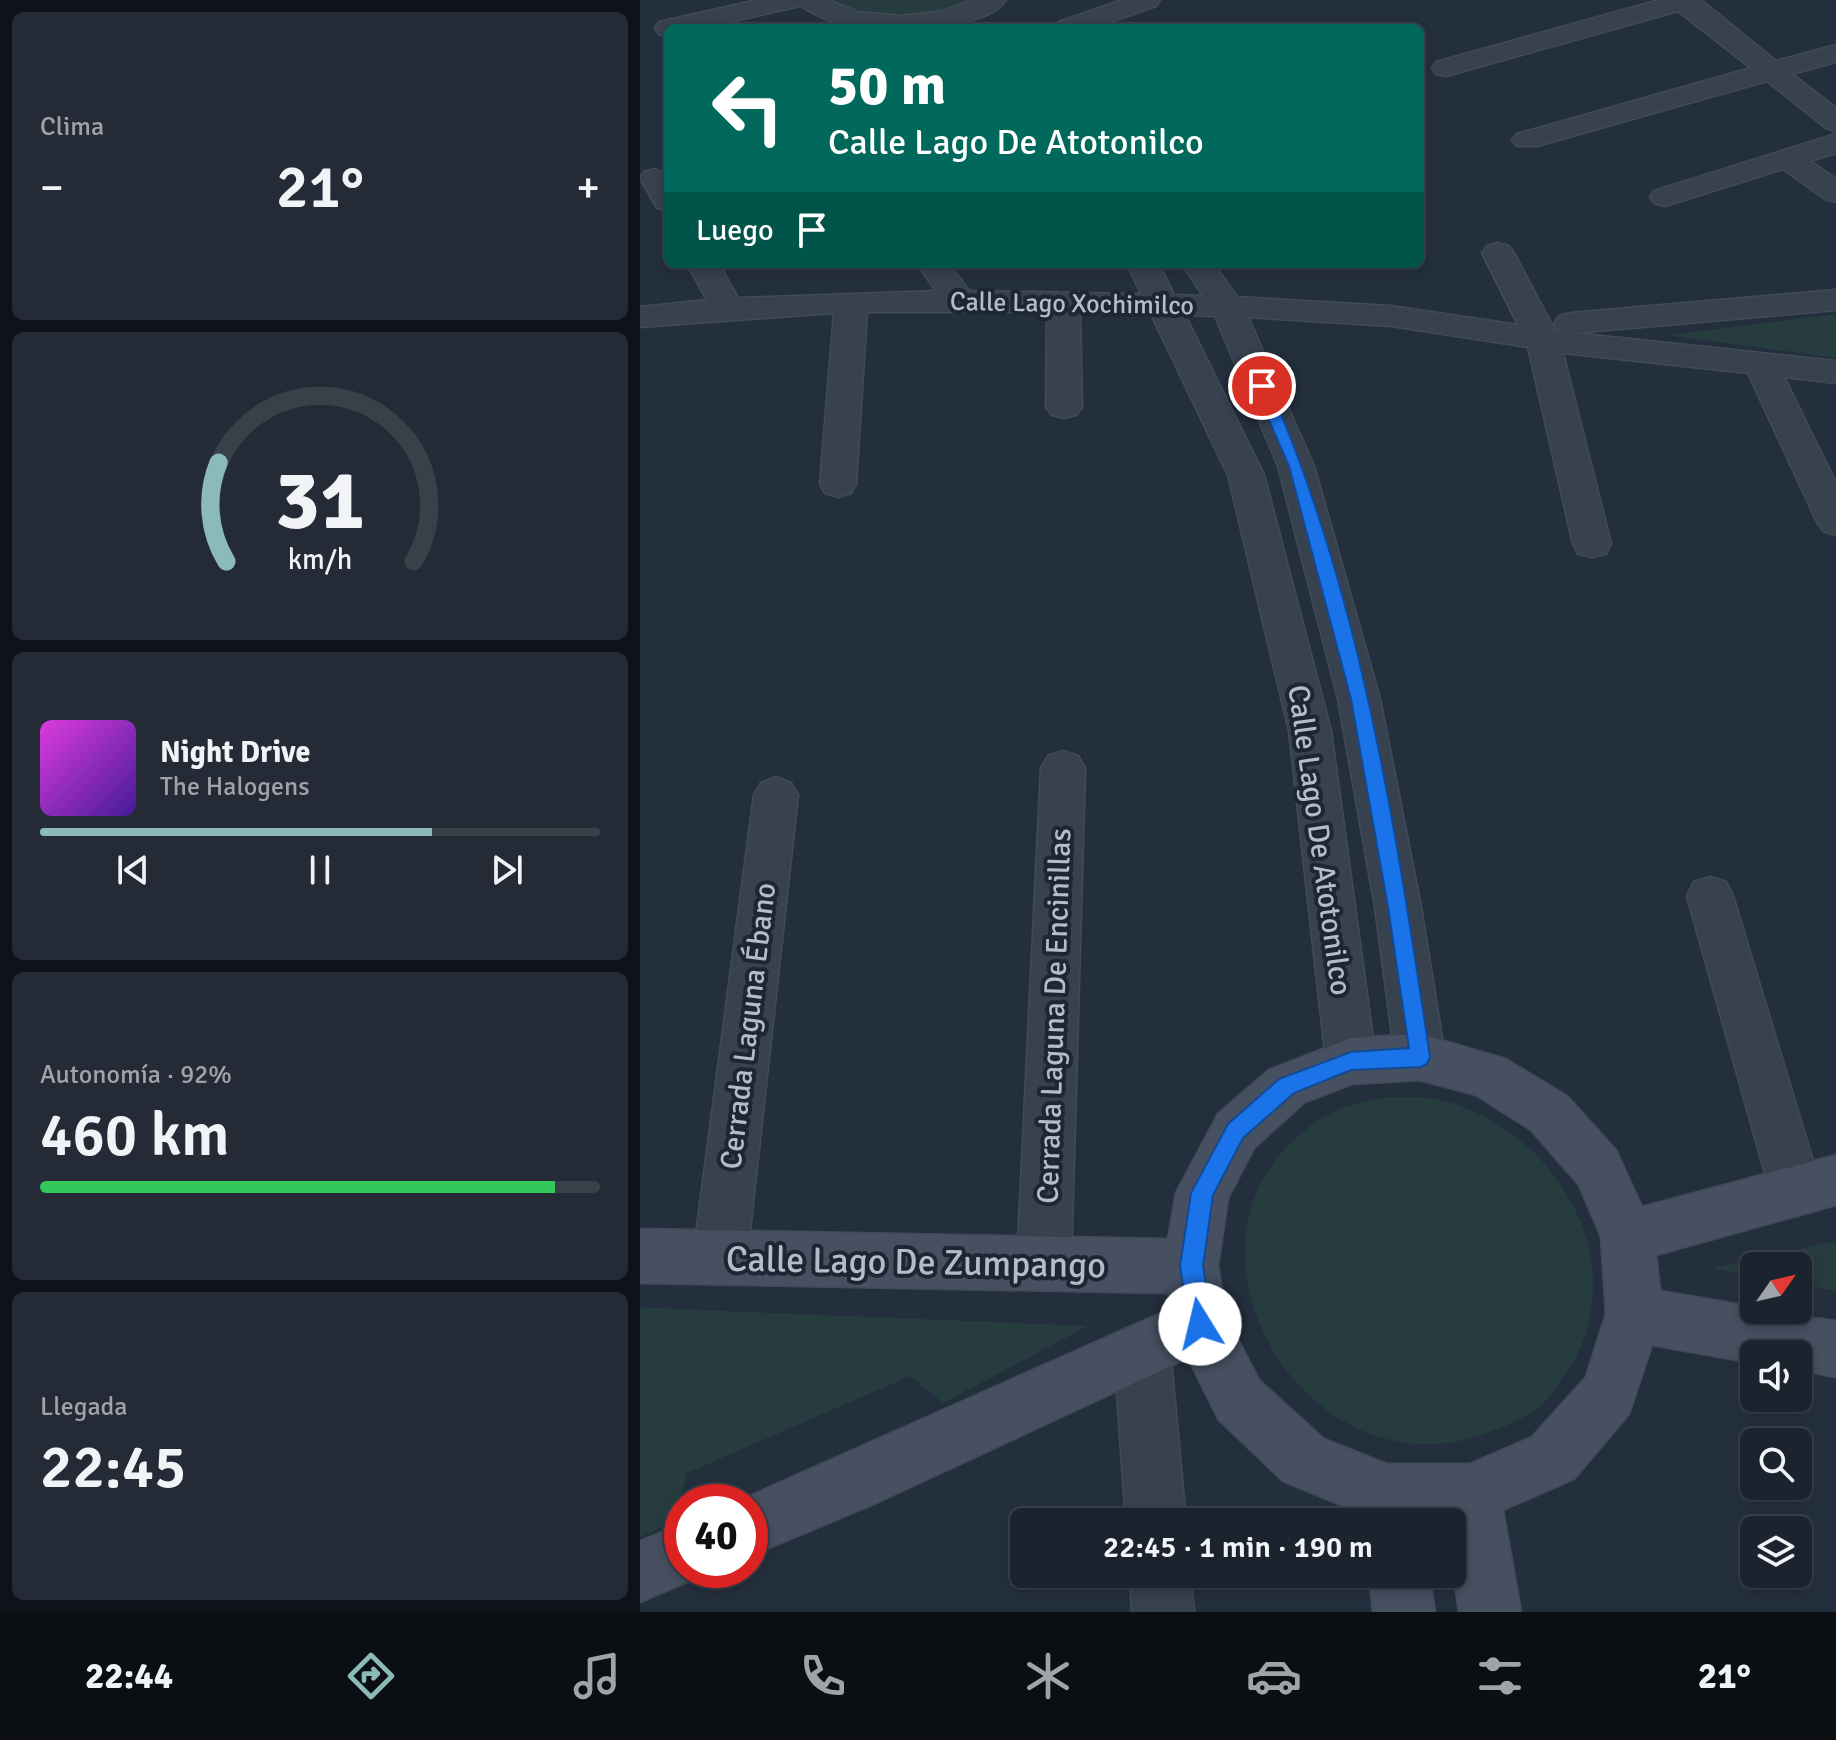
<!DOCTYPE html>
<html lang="es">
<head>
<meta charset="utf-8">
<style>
  body { margin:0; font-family:Signika,sans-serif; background:#242b36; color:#f1f3f6; height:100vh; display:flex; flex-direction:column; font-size:30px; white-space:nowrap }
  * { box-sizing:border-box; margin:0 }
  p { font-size:26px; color:#a0a4aa }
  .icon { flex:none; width:44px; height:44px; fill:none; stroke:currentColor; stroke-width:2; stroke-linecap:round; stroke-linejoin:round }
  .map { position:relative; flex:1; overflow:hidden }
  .sheet { display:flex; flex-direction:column; gap:12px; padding:12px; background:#0f1319; width:640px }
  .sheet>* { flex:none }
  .banner { position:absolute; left:24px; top:24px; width:760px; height:244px; border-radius:12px; box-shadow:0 4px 12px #0003,0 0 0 2px #39404a; background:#00695c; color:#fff; overflow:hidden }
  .needle { width:52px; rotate:56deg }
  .tools { position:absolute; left:1100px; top:1252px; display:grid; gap:16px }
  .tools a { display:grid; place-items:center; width:72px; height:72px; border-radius:12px; background:#1b232e; box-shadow:0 4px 12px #0003,0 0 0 2px #39404a; font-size:40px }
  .speed { position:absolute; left:24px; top:1484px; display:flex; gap:16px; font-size:40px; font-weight:700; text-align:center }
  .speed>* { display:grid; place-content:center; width:104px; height:104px; border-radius:50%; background:#1b232e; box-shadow:0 4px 12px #0003,0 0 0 2px #39404a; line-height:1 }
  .speed .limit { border:12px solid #d22; background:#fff; color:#111 }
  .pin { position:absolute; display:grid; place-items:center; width:68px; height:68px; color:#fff; margin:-34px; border:4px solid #fff; border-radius:50%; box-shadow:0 2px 8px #0007 }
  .me { position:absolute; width:88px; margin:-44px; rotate:351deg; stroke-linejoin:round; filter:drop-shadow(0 0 6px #0008) }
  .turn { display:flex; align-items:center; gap:28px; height:168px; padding:0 32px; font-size:36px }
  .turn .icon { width:104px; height:104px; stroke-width:2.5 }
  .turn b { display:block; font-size:56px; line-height:68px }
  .then { display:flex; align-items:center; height:76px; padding:0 32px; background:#0003; gap:16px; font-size:30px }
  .big { font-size:60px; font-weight:600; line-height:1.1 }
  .sheet .widget { flex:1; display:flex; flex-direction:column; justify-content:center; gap:12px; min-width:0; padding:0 28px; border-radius:12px; background:#242b36 }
  .sheet .dial { align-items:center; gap:0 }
  .dial svg { height:208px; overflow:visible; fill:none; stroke:#39404a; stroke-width:7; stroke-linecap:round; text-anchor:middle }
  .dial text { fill:#f1f3f6; stroke:none }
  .song { display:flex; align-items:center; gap:24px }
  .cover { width:96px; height:96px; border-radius:12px; background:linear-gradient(135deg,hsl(300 70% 55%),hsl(260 70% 35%)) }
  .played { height:8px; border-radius:4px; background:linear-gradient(90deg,#8bbbb9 70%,#39404a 70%) }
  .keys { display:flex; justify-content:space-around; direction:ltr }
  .heat { display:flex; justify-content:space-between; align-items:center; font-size:44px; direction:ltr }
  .charge { height:12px; border-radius:6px; background:linear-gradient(90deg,#34c759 92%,#39404a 0) }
  .trip { position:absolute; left:370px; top:1508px; width:456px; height:80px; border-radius:12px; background:#1b232e; box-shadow:0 4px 12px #0003,0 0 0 2px #39404a; font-weight:600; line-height:80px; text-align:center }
  .menu { display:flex; height:128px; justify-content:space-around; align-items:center; background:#0b0e12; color:#a0a4aa }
  .menu .icon { width:56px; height:56px }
  .menu .selected { color:#8bbbb9 }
  .menu b { font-size:36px; color:#f1f3f6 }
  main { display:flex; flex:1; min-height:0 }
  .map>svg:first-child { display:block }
  .green { fill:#263c3f }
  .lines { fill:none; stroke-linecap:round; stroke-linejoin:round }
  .street-casing { stroke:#414a57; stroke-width:3 }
  .secondary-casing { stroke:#414a57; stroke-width:3 }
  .street { fill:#38414e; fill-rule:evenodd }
  .secondary { fill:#465061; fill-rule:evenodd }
  .route { fill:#1a73e8; stroke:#114b97; stroke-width:2 }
  .labels { text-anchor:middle; stroke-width:8; stroke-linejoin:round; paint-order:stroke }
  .far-street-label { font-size:26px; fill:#b4bcc9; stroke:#1d2633 }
  .street-label { font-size:30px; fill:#b4bcc9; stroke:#1d2633 }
  .near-street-label { font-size:36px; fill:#b4bcc9; stroke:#1d2633 }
</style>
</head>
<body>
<main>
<section class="sheet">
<div class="widget"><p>Clima</p>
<div class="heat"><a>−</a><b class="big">21°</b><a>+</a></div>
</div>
<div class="widget dial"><svg viewBox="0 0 100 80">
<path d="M14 69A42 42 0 1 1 86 69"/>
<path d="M14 69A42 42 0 0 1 11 31" stroke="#8bbbb9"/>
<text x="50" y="56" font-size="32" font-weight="700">31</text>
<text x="50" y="72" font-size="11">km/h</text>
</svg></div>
<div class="widget">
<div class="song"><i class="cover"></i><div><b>Night Drive</b><p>The Halogens</p></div></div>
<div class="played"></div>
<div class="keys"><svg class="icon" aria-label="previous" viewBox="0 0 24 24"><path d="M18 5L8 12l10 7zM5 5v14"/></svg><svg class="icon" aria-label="pause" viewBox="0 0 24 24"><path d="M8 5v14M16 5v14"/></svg><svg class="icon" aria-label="next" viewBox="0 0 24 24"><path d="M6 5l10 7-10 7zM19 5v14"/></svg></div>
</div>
<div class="widget"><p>Autonomía · 92%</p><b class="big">460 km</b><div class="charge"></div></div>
<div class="widget"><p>Llegada</p><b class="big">22:45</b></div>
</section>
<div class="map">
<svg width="1196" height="1612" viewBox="0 0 1196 1612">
  <rect width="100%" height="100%" fill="#242f3e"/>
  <g class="green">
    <path d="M197 0H325C290 19 231 22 197 0Z"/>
    <polygon points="1196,314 1196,358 1027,335"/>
    <path d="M747 1097C764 1098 785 1096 801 1100 905 1126 984 1240 941 1346 936 1360 924 1374 916 1387 902 1412 867 1427 841 1435 651 1499 502 1211 695 1111 710 1104 731 1101 747 1097Z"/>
    <polygon points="1196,1241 1196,1291 1158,1284 1158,1266 1114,1266 1114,1276 1073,1268"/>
    <polygon points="0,1307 36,1309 448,1326 303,1403 270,1376 47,1473 33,1524 0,1537"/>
  </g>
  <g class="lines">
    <defs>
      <g id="street">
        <path d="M117 0H189L218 12 261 16 303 11 332 0H366C344 32 253 31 218 28 197 26 178 16 160 6L63 28H28V36L19 34 15 28 19 22Z"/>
        <polygon points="482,0 520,0 516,6 453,28 415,28 419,22"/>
        <polygon points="1019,0 1061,0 1136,61 1196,45 1196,62 1152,74 1196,108 1196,131 1186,128 1127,81 897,146 877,146 872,140 877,134 1111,68 1038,11 806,76 796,74 792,68 796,62"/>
        <polygon points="1196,134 1196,153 1170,161 1196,179 1196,202 1185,199 1143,169 1025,206 1014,203 1010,197 1014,191"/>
        <polygon points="15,169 28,175 28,210 17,208 0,178 4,172"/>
        <polygon points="858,243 869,246 874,253 915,331 926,332 919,330 914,323 919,316 931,313 1196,290 1196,310 934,333 1196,361 1196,383 1144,377 1196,483 1196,535 1183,531 1177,522 1108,373 923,353 971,544 966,554 952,557 938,554 933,544 888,347 751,326 608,317 674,466 740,699 781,907 805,1057 798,1073 780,1080 762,1073 755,1057 735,907 698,699 638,466 575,316 545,315 624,475 691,731 736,1061 729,1077 711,1084 693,1077 686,1061 649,731 588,475 511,314 440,313 442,407 436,415 424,418 412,415 406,407 407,312 227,312 216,484 211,493 198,497 185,493 180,484 194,313 0,327 0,307 67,300 47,264 79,264 98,298 296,291 277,264 309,264 329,291 501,294 487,264 519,264 534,295 563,296 542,264 574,264 597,297 751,306 878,325 842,253 847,246"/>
        <polygon points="423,751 438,756 445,768 431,1264 423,1283 404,1291 385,1283 377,1264 401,768 408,756"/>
        <polygon points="136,777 151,783 158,795 107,1257 99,1276 80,1284 61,1276 53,1257 114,795 121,783"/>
        <polygon points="1070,877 1086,882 1093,896 1182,1191 1175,1209 1156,1216 1137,1209 1130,1191 1047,896 1054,882"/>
        <polygon points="502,1322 522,1330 530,1350 546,1522 486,1522 474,1350 482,1330"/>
        <polygon points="490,1574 550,1574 554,1612 492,1612"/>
      </g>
      <g id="secondary">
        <path d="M780 1034 866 1059 927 1096 976 1150 1002 1207 1196 1155V1205L1016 1255 1020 1291 1114 1307V1310L1196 1321V1377L1158 1370V1354H1114V1363L1012 1345 989 1414 934 1479 863 1510 881 1612H819L812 1565V1522H743L643 1481 579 1420 548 1358 236 1503 110 1556V1502H96L530 1309 528 1293 0 1283V1229L528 1239 536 1193 578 1114 629 1070 711 1038ZM780 1080 836 1095 891 1130 939 1185 961 1237 966 1314 946 1377 892 1437 830 1464H747L684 1439 619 1380 587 1318 578 1266 588 1198 614 1148 665 1102 712 1084Z"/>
        <polygon points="42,1524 42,1570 66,1570 63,1575 0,1602 0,1541"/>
        <polygon points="729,1574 789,1574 795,1612 733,1612"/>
      </g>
    </defs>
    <use href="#street" class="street-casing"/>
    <use href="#secondary" class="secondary-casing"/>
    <use href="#street" class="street"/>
    <use href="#secondary" class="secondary"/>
  </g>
  <path class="route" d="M617 383 629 386C722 597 756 831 790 1057L787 1064 780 1067 711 1070 654 1093 603 1138 573 1195 563 1266 572 1324 569 1332 560 1335 552 1332 549 1324 540 1266 551 1193 588 1124 639 1079 711 1052 769 1048 748 907 711 699 649 466 614 386Z"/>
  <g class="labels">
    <g class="far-street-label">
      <text transform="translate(432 303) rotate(1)" y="9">Calle Lago Xochimilco</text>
    </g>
    <g class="street-label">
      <text transform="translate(680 840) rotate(82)" y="10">Calle Lago De Atotonilco</text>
      <text transform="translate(414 1016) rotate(-88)" y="10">Cerrada Laguna De Encinillas</text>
      <text transform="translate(108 1026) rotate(-83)" y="10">Cerrada Laguna Ébano</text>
    </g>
    <g class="near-street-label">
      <text transform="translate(276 1261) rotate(1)" y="13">Calle Lago De Zumpango</text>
    </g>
  </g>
</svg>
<div class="tools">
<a><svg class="needle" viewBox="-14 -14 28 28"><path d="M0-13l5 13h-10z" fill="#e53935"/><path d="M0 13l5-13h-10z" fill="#a0a4aa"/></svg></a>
<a><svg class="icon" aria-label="sound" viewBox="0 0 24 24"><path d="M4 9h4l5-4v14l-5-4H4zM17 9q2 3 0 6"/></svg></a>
<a><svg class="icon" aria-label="search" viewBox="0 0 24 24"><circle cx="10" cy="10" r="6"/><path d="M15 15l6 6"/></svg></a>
<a><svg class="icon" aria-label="layers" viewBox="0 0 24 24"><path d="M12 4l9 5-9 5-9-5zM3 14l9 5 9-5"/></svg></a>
</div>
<div class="speed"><div class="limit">40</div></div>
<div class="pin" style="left:622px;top:386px;background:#d93025"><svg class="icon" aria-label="arrive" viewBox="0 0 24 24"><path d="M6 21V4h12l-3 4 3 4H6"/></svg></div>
<svg class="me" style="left:560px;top:1324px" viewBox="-20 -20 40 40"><circle r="19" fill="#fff"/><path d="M0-13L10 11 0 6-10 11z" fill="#1a73e8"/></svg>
<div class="trip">22:45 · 1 min · 190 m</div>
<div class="banner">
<div class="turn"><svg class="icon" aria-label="left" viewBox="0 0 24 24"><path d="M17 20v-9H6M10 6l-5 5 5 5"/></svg><div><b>50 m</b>Calle Lago De Atotonilco</div></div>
<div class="then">Luego<svg class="icon" aria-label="arrive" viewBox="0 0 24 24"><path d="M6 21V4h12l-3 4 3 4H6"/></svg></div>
</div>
</div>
</main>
<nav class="menu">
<b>22:44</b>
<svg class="icon selected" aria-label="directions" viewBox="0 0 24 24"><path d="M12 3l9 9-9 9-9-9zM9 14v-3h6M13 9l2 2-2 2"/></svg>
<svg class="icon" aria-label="music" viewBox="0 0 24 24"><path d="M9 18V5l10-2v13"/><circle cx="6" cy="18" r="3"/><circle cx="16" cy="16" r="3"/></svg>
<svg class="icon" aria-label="phone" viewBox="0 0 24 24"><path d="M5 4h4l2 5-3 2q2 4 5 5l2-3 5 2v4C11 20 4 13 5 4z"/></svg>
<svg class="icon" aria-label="climate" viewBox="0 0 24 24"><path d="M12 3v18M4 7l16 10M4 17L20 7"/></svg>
<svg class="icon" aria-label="car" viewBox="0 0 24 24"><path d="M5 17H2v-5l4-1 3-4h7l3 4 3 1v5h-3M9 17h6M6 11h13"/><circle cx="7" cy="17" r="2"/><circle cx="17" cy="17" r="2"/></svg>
<svg class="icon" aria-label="filters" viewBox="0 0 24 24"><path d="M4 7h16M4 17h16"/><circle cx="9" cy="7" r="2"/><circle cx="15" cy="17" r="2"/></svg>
<b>21°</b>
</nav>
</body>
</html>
